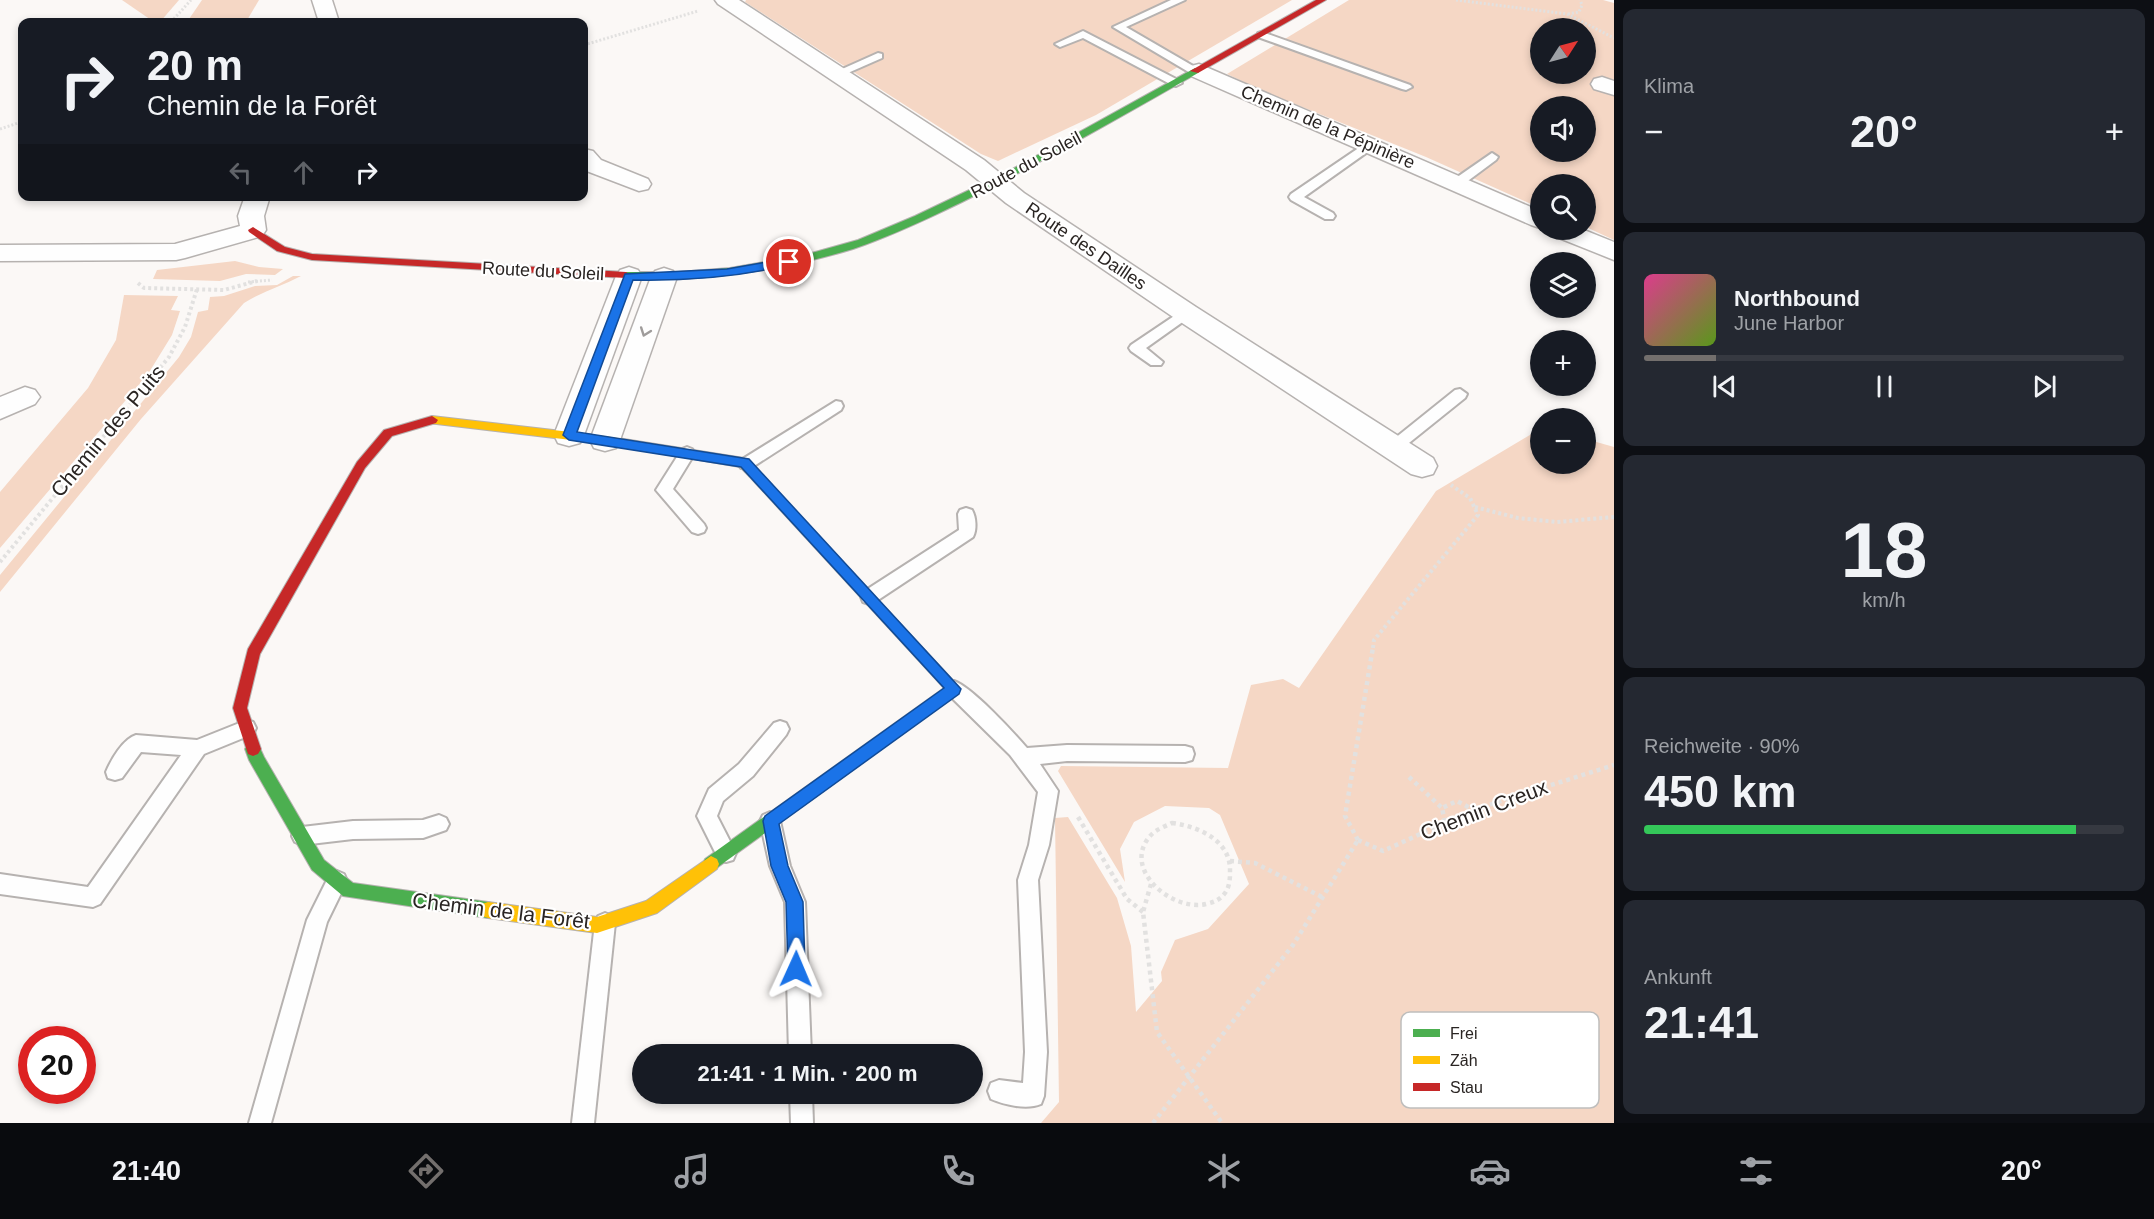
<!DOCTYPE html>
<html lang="de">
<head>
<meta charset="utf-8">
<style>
  body { margin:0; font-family:Helvetica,sans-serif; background:#242831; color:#f1f3f6; height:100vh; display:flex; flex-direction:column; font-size:22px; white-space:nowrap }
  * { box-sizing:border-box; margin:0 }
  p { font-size:20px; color:#9ea1a6 }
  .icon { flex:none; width:33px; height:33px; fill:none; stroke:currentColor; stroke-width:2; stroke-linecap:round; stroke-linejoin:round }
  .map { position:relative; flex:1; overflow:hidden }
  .details { display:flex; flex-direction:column; gap:9px; padding:9px; background:#0d0f14; width:540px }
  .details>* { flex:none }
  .hud { position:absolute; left:18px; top:18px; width:570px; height:183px; border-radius:12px; box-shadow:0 3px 9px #0003; background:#171b24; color:#f1f3f6; overflow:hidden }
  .needle { width:39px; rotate:54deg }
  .fabs { position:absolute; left:1530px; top:18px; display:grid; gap:12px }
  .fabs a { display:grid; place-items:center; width:66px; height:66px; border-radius:50%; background:#171b24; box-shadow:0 3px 9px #0003; font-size:30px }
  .speed { position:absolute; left:18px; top:1026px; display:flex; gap:12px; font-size:30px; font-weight:700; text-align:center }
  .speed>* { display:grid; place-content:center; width:78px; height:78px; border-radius:50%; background:#171b24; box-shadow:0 3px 9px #0003; line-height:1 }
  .speed .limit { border:9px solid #d22; background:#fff; color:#111 }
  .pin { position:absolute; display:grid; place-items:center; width:51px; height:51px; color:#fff; margin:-26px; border:3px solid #fff; border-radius:50%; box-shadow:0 2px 6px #0007 }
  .me { position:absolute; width:66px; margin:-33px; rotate:1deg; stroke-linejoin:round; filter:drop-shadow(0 0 4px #0008) }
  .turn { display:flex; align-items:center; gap:21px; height:126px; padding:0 30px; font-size:27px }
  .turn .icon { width:78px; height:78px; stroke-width:2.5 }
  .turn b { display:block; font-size:42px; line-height:51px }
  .lanes { display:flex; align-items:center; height:57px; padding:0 30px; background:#0003; justify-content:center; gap:30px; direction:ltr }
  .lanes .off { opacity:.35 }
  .big { font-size:45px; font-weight:600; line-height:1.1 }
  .details .tile { flex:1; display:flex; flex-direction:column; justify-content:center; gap:9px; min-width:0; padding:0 21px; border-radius:12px; background:#242831 }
  .details .dial { align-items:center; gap:0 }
  .dial b { font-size:78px; line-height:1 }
  .song { display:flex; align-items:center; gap:18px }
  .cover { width:72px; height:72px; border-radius:9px; background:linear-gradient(135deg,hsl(330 70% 55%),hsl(90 70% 35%)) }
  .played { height:6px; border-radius:3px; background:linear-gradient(90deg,#736f6d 15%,#363941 15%) }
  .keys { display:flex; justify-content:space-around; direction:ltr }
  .heat { display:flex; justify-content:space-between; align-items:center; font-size:33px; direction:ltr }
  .charge { height:9px; border-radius:4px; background:linear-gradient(90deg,#34c759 90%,#363941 0) }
  .trip { position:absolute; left:632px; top:1044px; width:351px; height:60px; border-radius:30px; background:#171b24; box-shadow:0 3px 9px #0003; font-weight:600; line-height:60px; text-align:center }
  .tabs { display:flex; height:96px; justify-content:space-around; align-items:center; background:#090b0e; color:#9ea1a6 }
  .tabs .icon { width:42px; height:42px }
  .tabs .current { color:#736f6d }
  .tabs b { font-size:27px; color:#f1f3f6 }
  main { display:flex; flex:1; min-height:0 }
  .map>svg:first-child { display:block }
  .green { fill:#f5d7c5; fill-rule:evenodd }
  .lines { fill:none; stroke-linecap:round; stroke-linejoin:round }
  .lane-casing { stroke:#b6b2b0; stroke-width:4 }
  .street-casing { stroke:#b6b2b0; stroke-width:3 }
  .fast-casing { stroke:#b6b2b0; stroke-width:2 }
  .slow-casing { stroke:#b6b2b0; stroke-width:2 }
  .jam-casing { stroke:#b6b2b0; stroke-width:2 }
  .path-far2 { stroke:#e2e1e0; stroke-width:3; stroke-dasharray:2 2; stroke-linecap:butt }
  .path-far1 { stroke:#e2e1e0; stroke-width:4; stroke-dasharray:3 3; stroke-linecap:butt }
  .path { stroke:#e2e1e0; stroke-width:4.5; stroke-dasharray:4 4; stroke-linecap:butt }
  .lane { fill:#fefefe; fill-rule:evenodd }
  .street { fill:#fefefe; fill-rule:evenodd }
  .fast { fill:#4caf50; fill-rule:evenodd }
  .slow { fill:#ffc107; fill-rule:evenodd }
  .jam { fill:#c62828; fill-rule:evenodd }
  .oneway { stroke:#9f9c9b }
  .route { fill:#1a73e8; stroke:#114b97; stroke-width:1.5 }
  .labels { text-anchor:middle; stroke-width:4.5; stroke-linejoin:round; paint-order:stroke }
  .far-street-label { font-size:18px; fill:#2a2523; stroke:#fff }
  .street-label { font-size:21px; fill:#2a2523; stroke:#fff }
  .key { fill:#fff; stroke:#bfbebd; stroke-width:1.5 }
  .key-label { font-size:16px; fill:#2a2523 }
</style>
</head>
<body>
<main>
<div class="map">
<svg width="1614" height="1123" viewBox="0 0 1614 1123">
  <rect width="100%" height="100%" fill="#fbf8f6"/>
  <g class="green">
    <polygon points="122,0 179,0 160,22 154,22"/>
    <polygon points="202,0 259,0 246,22 187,22"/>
    <polygon points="746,0 1292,0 1096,115 998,161 981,154 745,2"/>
    <path d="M1349 0H1603L1614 3V240L1586 227V184H1540V208L1426 157 1265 92 1227 74ZM1540 28H1586V74H1540ZM1540 106H1586V152H1540Z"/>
    <polygon points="235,261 259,267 283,269 275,275 246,274 220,281 153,279 157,270"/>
    <path d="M293 276H301C282 286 263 291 244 303L141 419 0 592V575L179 357 191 337 198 312 208 310 210 297 224 296 255 286 277 285Z"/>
    <polygon points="124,295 178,296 171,310 180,311 172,335 148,374 0,548 0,492 88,388 116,340"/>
    <polygon points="1540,429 1540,464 1586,464 1586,439 1614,447 1614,1123 1041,1123 1059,1102 1055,818 1068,817 1117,898 1131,946 1136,1012 1162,981 1161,972 1175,940 1208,929 1249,884 1220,815 1209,808 1165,806 1134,822 1120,849 1125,882 1058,771 1061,766 1228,768 1251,685 1283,679 1299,688 1436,491"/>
  </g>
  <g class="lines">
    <defs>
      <g id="lane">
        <polygon points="1171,0 1185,0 1126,27 1200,70 1200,74 1192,74 1113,27"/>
        <polygon points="1083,31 1180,81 1182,83 1176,86 1172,85 1083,38 1060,47 1055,44"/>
        <polygon points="1262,32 1410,85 1412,87 1406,90 1402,89 1258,37 1258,33"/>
        <polygon points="878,53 882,54 882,58 841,76 833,76 831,74"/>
        <polygon points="1369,141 1373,142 1373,148 1304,197 1333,213 1335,216 1333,219 1325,219 1291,200 1289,197 1291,194"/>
        <polygon points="1492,153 1498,157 1496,160 1461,186 1453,186 1451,183 1453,180"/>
        <polygon points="1186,308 1193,313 1191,316 1146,348 1163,362 1161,365 1151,365 1131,351 1129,348 1131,345"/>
        <polygon points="1460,389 1467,394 1465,398 1399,451 1389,451 1386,447 1389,443 1455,390"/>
        <polygon points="836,401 841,402 843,406 841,410 751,468 741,468 738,464 741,460"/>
        <polygon points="687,447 692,449 695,453 673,489 704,524 706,528 704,532 698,534 692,532 656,490 682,449"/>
        <path d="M966 508 972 510C976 517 977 530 973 537L875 602 869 604 863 602 861 597 863 592 959 530 958 514 960 510Z"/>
        <path d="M954 681C973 688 1013 732 1027 748L1067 745 1185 746 1192 748 1194 754 1192 760 1185 762 1067 761 1040 764 1058 791 1049 845 1038 880 1047 1052 1044 1096 1041 1104C1027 1110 1005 1105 991 1099L988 1091 991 1083 999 1080 1023 1083 1025 1052 1018 880 1029 845 1038 792 1010 755 948 694 945 689 948 684Z"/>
        <path d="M247 720 253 722 256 728 253 734 204 754 100 904 93 907 0 894V874L88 887 181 755 141 752 122 778 115 780 108 778 106 772C111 760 123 739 136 735L197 740Z"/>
        <polygon points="780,721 786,723 789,729 786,735 753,776 723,801 717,816 736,853 733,860 726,862 719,860 697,816 709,789 739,764 774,723"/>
        <polygon points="770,812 777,815 780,821 790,866 805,902 811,1054 789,1054 785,902 770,866 760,821 763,815"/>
        <polygon points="439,815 446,818 449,824 446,830 423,838 353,839 302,845 295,842 292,836 295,830 302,827 353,821 423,820"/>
        <polygon points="337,871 344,874 347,881 327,922 271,1123 249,1123 307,920 330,874"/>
        <polygon points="605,913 612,916 615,923 594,1123 572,1123 595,923 598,916"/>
        <polygon points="790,1094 812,1094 813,1123 791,1123"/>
      </g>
      <g id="street">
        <polygon points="312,0 332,0 339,22 319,22"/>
        <polygon points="715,0 739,0 984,160 1024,193 1196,307 1433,458 1437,466 1433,474 1422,477 1411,474 1176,319 1006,203 966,170 718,4"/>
        <polygon points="1199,64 1540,211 1540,228 1531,225 1191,76 1188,71 1191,66"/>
        <polygon points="1602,77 1614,81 1614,95 1594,89 1591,84 1594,79"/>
        <polygon points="584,149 593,151 601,160 648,179 651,184 648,189 639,191 584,170"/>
        <polygon points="245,196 270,196 264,216 266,230 262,236 185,258 176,260 0,261 0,245 175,244 240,226 238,216"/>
        <polygon points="1550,230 1584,230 1614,242 1614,260 1554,236"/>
        <polygon points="629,267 638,270 642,276 584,435 580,443 569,446 558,443 554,435 616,276 620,270"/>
        <polygon points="664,268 673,271 677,277 620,440 616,448 605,451 594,448 590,440 651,277 655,271"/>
        <polygon points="25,387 35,390 40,397 35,404 0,419 0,397"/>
      </g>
      <g id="fast">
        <path d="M1195 68 1200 71 1198 73C1120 117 1043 162 962 202 927 219 891 236 853 249 798 266 740 275 683 279 670 279 629 283 621 275L626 272H678L730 268 808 254 858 240 915 216 1007 172Z"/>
        <polygon points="753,468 757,470 961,689 959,693 711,872 705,869 703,864 705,859 944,688 749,476 747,473 749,470"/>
        <polygon points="253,742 258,744 264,757 324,860 353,883 488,902 494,904 496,910 494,916 488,918 343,896 312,870 249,760 245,749 248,744"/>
      </g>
      <g id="slow">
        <polygon points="432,416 605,436 744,458 748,460 759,473 753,478 749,476 740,467 605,444 428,423 426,420"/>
        <polygon points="711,856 717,859 719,864 717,869 657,913 597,933 488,918 482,916 480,910 482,904 488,902 597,917 646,901"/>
      </g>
      <g id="jam">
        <polygon points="1316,0 1326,0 1198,73 1190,71"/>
        <polygon points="253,227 285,247 312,254 626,272 631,275 626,278 312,260 277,251 249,232 248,230"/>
        <polygon points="432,416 438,420 436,423 392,436 365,468 260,654 247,708 261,749 258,754 253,756 248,754 233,708 248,649 357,462 384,430"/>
      </g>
    </defs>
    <use href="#lane" class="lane-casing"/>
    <use href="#street" class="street-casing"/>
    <use href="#fast" class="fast-casing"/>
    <use href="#slow" class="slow-casing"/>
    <use href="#jam" class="jam-casing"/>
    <g class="path-far2">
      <polyline points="1456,0 1567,14 1614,38"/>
      <polyline points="1568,14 1579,12 1582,5 1580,0"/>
      <polyline points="171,22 191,0"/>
      <polyline points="584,45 698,11"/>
      <polyline points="0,129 18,123"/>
      <polyline points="248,282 272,280"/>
    </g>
    <g class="path-far1">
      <polyline points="138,283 144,288 224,290 257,281"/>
      <polyline points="1475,507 1518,518 1557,522 1614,517"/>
      <polyline points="0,562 169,357 185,327 197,289"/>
      <polyline points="1373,648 1374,640 1478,515 1470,498 1451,485"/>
    </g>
    <g class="path">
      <polyline points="1409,777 1442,808"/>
      <polyline points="1078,817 1127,899 1143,912"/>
      <polyline points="1445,822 1442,808 1457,801 1472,809"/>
      <path d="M1172 823C1197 826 1231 840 1230 871 1230 878 1230 886 1225 893 1220 900 1214 902 1206 904 1171 912 1119 867 1152 834 1157 829 1166 826 1172 823Z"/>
      <polyline points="1358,840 1345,816 1373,647"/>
      <polyline points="1358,840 1383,851 1473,810 1614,765"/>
      <polyline points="1230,861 1255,863 1322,897"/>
      <polyline points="1151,884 1143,912 1157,1032 1222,1123"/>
      <polyline points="1153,1123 1293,945 1358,840"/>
    </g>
    <use href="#lane" class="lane"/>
    <use href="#street" class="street"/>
    <use href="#fast" class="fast"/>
    <use href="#slow" class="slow"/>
    <use href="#jam" class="jam"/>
  </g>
  <defs><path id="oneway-chevron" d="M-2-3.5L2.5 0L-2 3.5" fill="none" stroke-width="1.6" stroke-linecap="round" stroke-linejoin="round" transform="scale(1.5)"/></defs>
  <use class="oneway" href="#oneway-chevron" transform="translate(645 332) rotate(110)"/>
  <path class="route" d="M789 258 794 262 792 264C741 277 686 281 633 280L577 432 749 459 961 689 959 694 779 824 788 866 803 902 805 969 802 976 796 978 790 976 788 969 786 902 771 866 763 821 765 816 944 688 741 467 569 440 563 435 625 274 727 269Z"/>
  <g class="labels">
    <g class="far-street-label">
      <text transform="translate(1328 127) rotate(23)" y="6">Chemin de la Pépinière</text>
      <text transform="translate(1026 165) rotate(-28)" y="6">Route du Soleil</text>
      <text transform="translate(1086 246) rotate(34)" y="6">Route des Dailles</text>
      <text transform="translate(543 271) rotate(3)" y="6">Route du Soleil</text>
    </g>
    <g class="street-label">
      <text transform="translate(108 431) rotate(-50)" y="7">Chemin des Puits</text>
      <text transform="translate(1484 810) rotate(-21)" y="7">Chemin Creux</text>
      <text transform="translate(501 911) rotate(7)" y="7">Chemin de la Forêt</text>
    </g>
  </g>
  <rect x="1401" y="1012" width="198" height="96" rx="9" class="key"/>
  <rect x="1413" y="1029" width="27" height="8" fill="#4caf50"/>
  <rect x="1413" y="1056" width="27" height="8" fill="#ffc107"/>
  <rect x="1413" y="1083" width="27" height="8" fill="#c62828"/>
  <g class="key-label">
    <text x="1450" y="1039">Frei</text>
    <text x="1450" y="1066">Zäh</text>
    <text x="1450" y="1093">Stau</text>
  </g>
</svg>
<div class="fabs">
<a><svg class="needle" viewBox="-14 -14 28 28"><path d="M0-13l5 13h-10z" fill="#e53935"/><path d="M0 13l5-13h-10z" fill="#9ea1a6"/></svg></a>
<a><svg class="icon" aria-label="sound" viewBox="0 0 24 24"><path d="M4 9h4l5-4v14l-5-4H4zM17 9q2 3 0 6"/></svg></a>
<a><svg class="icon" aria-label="search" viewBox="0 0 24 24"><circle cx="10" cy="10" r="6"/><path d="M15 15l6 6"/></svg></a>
<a><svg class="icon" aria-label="layers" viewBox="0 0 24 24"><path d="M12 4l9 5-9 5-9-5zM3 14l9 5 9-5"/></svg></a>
<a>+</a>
<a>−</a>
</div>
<div class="speed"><div class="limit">20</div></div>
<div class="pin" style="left:789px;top:262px;background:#d93025"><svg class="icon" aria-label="arrive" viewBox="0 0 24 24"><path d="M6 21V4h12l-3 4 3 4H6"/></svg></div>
<svg class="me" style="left:796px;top:969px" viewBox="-20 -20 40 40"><path d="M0-17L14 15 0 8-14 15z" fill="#1a73e8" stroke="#fff" stroke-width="4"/></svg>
<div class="trip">21:41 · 1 Min. · 200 m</div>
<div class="hud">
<div class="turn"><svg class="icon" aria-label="right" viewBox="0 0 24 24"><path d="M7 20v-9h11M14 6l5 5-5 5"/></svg><div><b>20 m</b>Chemin de la Forêt</div></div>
<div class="lanes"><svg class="icon off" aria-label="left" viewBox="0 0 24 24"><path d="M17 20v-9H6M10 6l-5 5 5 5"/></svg><svg class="icon off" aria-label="ahead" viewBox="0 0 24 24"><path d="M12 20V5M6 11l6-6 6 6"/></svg><svg class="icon" aria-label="right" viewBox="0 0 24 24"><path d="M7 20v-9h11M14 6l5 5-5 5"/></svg></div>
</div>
</div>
<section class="details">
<div class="tile"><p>Klima</p>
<div class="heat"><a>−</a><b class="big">20°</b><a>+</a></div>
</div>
<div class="tile">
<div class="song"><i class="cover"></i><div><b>Northbound</b><p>June Harbor</p></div></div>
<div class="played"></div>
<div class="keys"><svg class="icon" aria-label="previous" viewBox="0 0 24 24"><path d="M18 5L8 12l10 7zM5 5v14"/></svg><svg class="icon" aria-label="pause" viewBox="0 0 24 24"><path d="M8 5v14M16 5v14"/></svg><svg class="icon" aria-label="next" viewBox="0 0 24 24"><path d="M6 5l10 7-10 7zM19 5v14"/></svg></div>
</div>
<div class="tile dial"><b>18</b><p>km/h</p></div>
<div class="tile"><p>Reichweite · 90%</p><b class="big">450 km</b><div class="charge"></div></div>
<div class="tile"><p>Ankunft</p><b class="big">21:41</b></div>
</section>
</main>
<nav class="tabs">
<b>21:40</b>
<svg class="icon current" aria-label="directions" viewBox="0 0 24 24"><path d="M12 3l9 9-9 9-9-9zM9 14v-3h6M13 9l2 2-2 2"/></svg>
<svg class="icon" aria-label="music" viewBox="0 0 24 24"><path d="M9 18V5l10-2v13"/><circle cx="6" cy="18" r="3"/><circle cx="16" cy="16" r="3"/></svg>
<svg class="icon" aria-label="phone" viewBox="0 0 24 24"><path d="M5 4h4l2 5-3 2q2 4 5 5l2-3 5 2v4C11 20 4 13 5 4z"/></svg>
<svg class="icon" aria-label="climate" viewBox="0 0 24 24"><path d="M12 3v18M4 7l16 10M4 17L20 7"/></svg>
<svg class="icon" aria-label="car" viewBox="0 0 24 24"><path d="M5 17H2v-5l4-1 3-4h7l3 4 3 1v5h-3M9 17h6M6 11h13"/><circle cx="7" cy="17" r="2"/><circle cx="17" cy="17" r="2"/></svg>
<svg class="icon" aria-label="filters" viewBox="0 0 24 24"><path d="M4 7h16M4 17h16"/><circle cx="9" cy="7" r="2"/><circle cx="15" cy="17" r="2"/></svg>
<b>20°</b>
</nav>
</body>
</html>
